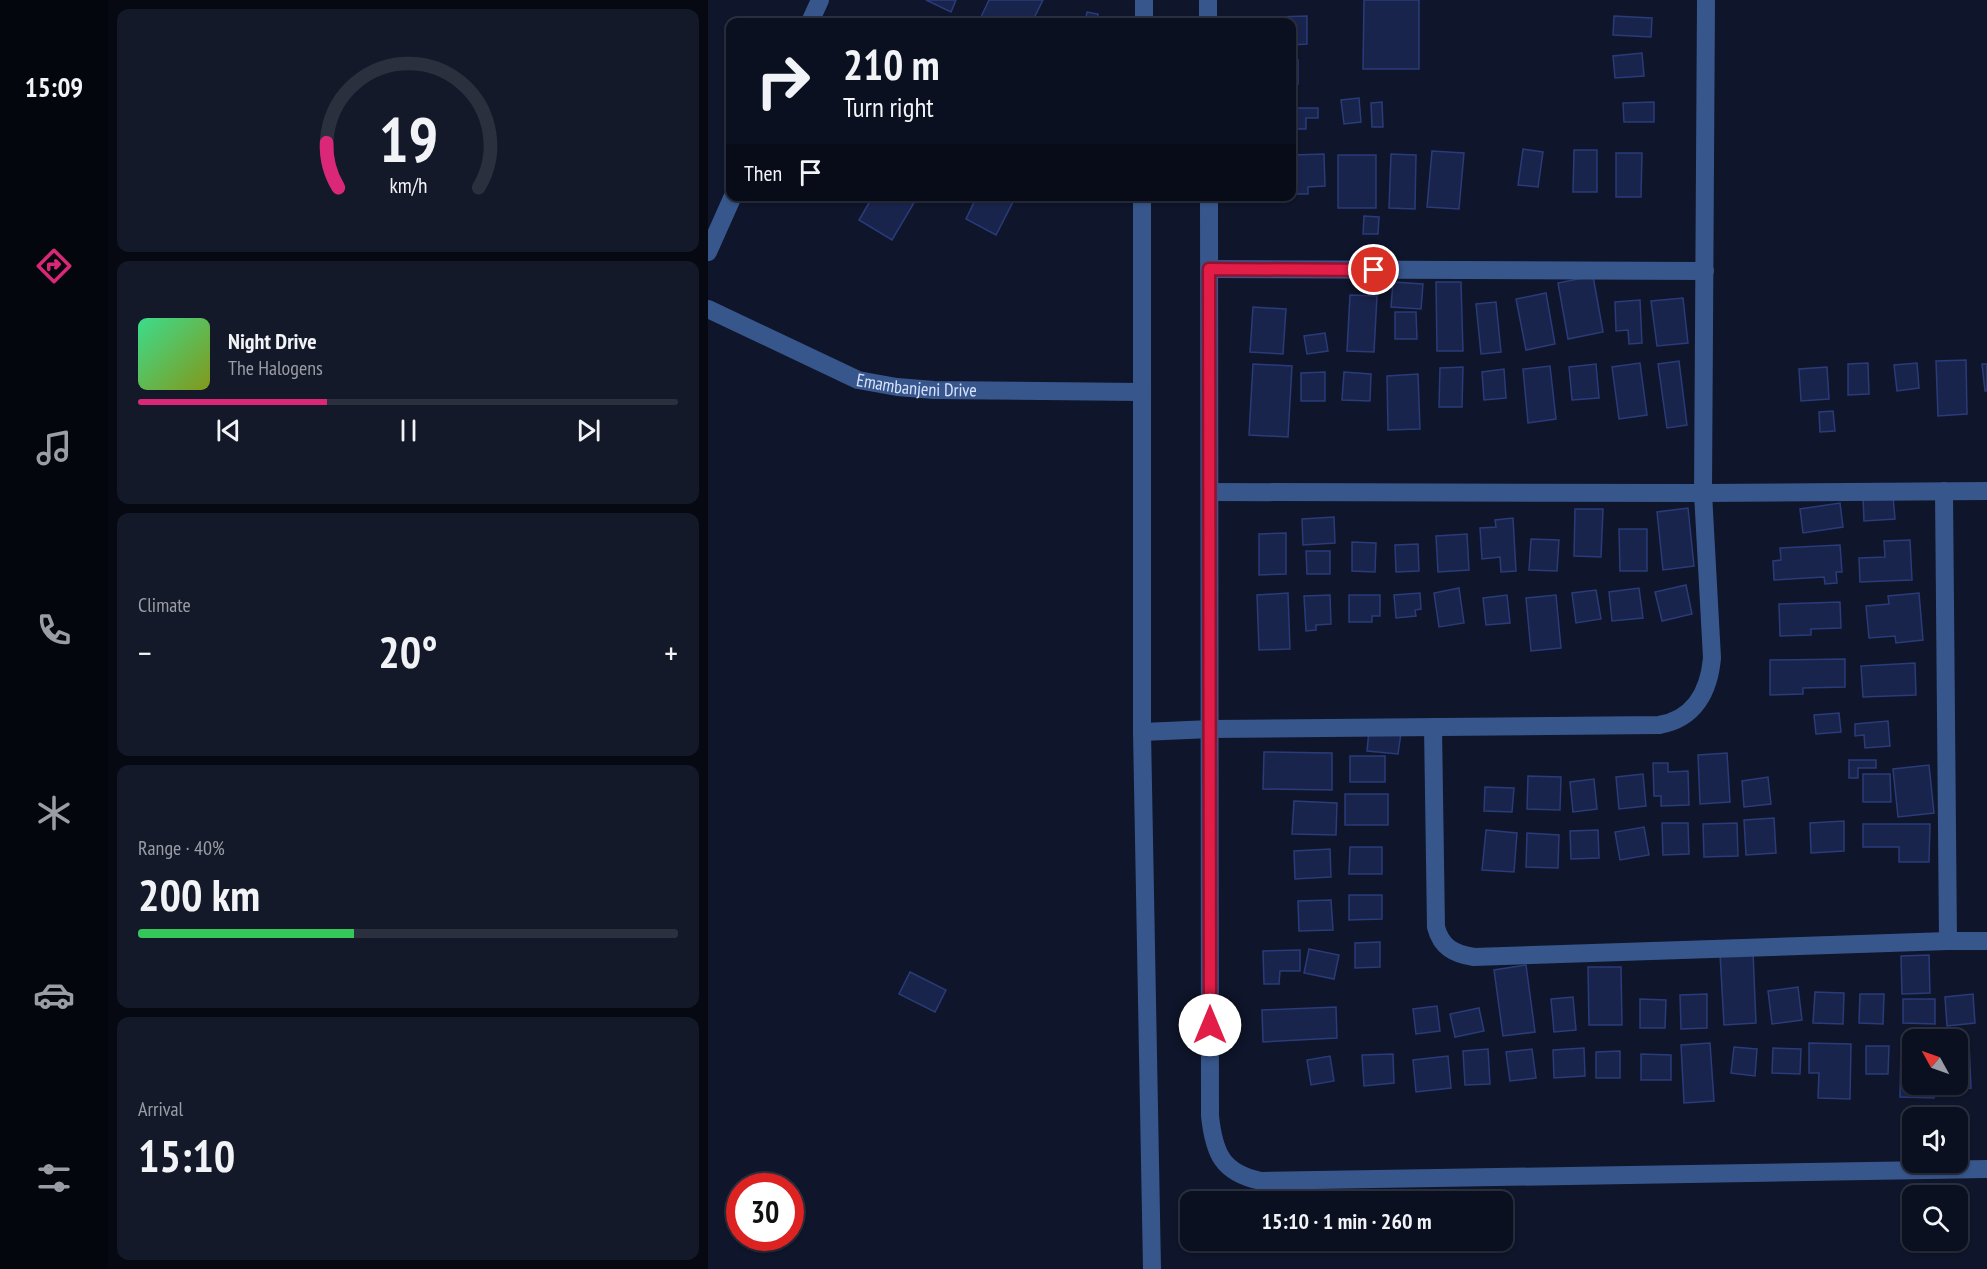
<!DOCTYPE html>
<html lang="en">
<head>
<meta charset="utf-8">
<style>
  body { margin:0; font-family:"PT Sans Narrow",sans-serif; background:#141929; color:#f1f3f6; height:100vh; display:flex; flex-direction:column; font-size:22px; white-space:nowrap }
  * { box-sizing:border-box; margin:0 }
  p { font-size:20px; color:#9a9da5 }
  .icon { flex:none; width:33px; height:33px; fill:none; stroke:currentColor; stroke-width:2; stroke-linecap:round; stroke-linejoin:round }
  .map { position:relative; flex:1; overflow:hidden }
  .sheet { display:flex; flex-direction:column; gap:9px; padding:9px; background:#060912; width:600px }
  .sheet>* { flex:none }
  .top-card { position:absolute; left:18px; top:18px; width:570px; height:183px; border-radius:12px; box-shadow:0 2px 4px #0004,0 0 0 2px #2b303e; background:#0b1020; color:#f1f3f6; overflow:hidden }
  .needle { width:39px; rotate:310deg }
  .buttons { position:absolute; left:1194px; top:1029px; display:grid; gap:12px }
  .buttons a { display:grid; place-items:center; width:66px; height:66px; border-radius:12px; background:#0b1020; box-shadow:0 2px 4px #0004,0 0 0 2px #2b303e; font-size:30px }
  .speed { position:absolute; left:18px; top:1173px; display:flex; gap:12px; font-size:30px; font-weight:700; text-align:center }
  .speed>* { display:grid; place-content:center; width:78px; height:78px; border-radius:50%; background:#0b1020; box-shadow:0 2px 4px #0004,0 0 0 2px #2b303e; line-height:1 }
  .speed .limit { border:9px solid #d22; background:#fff; color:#111 }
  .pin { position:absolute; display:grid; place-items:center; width:51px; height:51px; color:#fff; margin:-26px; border:3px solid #fff; border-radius:50%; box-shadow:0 2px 6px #0007 }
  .me { position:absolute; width:66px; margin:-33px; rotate:0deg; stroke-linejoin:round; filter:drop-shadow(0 0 4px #0008) }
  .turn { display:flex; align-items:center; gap:21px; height:126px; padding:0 18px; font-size:27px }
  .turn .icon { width:78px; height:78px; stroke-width:2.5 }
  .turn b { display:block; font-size:42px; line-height:51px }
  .then { display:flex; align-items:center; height:57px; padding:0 18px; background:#0003; gap:12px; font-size:22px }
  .big { font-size:45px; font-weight:700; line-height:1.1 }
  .sheet .widget { flex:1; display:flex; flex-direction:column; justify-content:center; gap:9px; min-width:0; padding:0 21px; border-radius:12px; background:#141929 }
  .sheet .dial { align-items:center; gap:0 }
  .dial svg { height:156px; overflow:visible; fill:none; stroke:#2b303e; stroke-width:7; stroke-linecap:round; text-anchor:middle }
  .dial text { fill:#f1f3f6; stroke:none }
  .song { display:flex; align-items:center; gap:18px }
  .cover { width:72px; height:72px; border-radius:9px; background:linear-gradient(135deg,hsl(150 70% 55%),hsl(70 70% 35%)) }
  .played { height:6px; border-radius:3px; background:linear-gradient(90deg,#db2777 35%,#2b303e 35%) }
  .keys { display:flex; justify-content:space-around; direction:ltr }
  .heat { display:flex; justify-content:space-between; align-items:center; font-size:33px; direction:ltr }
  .charge { height:9px; border-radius:4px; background:linear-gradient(90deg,#34c759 40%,#2b303e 0) }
  .trip { position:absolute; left:472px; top:1191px; width:333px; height:60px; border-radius:12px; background:#0b1020; box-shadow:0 2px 4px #0004,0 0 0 2px #2b303e; font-weight:700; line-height:60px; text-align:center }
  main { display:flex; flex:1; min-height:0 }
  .tabs { display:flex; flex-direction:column; width:108px; justify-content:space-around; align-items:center; background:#04060d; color:#9a9da5 }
  .tabs .icon { width:42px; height:42px }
  .tabs .selected { color:#db2777 }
  .tabs b { font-size:27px; color:#f1f3f6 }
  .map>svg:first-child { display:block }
  .building { fill:#19244c; stroke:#2a3b7a; stroke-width:1.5 }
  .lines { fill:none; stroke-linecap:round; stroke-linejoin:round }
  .minor { stroke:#37568c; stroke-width:18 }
  .route-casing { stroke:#92132f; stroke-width:15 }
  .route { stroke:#e11d48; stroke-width:10 }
  .labels { text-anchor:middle; stroke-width:6; stroke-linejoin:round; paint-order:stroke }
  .street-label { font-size:18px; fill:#d8e3ff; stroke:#0f152a }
</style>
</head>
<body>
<main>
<nav class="tabs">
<b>15:09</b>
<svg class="icon selected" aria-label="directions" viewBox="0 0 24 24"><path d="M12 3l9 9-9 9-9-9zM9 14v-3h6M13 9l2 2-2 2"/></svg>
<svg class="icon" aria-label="music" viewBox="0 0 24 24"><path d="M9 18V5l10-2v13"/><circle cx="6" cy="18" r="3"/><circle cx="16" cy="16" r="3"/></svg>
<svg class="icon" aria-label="phone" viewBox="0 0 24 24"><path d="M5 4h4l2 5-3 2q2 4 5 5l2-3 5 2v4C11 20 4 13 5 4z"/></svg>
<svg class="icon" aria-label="climate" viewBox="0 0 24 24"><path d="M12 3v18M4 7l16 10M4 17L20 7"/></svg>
<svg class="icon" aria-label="car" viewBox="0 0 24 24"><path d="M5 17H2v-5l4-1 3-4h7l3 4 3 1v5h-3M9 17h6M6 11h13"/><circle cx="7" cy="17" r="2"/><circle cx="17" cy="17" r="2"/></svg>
<svg class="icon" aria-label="filters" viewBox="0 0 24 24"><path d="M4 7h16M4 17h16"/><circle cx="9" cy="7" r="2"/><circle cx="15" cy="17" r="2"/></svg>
</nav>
<section class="sheet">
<div class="widget dial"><svg viewBox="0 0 100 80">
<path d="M14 69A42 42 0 1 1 86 69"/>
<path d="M14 69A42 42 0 0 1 8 46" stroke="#db2777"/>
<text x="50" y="56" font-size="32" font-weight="700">19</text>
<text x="50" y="72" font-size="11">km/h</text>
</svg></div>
<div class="widget">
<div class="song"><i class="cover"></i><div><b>Night Drive</b><p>The Halogens</p></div></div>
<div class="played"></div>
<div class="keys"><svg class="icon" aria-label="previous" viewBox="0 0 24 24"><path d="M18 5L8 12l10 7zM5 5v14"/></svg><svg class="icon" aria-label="pause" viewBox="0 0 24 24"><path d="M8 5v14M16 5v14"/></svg><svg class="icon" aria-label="next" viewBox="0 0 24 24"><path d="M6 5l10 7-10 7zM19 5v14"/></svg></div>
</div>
<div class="widget"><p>Climate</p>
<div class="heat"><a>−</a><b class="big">20°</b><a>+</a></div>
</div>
<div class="widget"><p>Range · 40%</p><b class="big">200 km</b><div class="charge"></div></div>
<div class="widget"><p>Arrival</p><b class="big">15:10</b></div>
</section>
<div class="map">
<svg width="1279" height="1269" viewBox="0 0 1279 1269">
  <rect width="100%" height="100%" fill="#0f152a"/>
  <g class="building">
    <polygon points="218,0 248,0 243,12"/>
    <polygon points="281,0 335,0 324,22 285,22 273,17"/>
    <polygon points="656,0 711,0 711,69 655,69"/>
    <polygon points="379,12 390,14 389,22 377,22"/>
    <polygon points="599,16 599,44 584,45 584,22 569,22 569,17"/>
    <polygon points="906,16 944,18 943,37 905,35"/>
    <polygon points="934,53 936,76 907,78 905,56"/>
    <rect x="584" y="60" width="6" height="24"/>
    <polygon points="651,98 653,122 636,124 633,100"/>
    <polygon points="674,102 675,127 664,127 663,103"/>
    <polygon points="946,102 946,122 916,122 915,103"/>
    <polygon points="584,108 610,108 610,118 598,118 598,129 584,129"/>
    <polygon points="815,149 835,152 830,187 810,185"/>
    <polygon points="866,150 889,150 889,192 865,192"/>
    <polygon points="724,151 756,153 751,209 719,207"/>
    <polygon points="908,153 934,153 933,197 908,197"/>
    <polygon points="616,154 617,186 600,187 600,194 588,194 588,186 584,186 584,155"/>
    <polygon points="683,154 708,155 707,209 681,208"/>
    <rect x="630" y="155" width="38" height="53"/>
    <polygon points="165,196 210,196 184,240 151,220"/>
    <polygon points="269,196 308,196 288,235 258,219"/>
    <polygon points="656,216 671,217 670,234 655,234"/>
    <polygon points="885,276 895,332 860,339 850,283"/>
    <polygon points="685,282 715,284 713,309 683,307"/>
    <polygon points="728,282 753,282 755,351 729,351"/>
    <polygon points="838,293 847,344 818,350 808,299"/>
    <polygon points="642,295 669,296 666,352 639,351"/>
    <polygon points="975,298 980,343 949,346 943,301"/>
    <polygon points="932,300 934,343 921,344 920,330 908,331 907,302"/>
    <polygon points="788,302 793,352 773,354 768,304"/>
    <polygon points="545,307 578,309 575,354 542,352"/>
    <polygon points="687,312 708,312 709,339 687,339"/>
    <polygon points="617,333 620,351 599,354 596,336"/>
    <polygon points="1258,360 1259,414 1230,416 1228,361"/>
    <polygon points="971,361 979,425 959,428 950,364"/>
    <polygon points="932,363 939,415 911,419 904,367"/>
    <polygon points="1160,363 1161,394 1140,395 1140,364"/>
    <polygon points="1209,363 1211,388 1189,391 1186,365"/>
    <polygon points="545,364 584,366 580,437 541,435"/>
    <polygon points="888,364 891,398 864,400 861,367"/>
    <polygon points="1274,364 1279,364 1279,391 1277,391"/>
    <polygon points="842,366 848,419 820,423 815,369"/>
    <polygon points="755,367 754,407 731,407 732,368"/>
    <polygon points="1119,367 1121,399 1093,401 1091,369"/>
    <polygon points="796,369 798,398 776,400 774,372"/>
    <polygon points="617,372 617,401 593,401 593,373"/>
    <polygon points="636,372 663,374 662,401 634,400"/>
    <polygon points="710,374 712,429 680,430 679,376"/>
    <polygon points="1125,411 1127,431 1112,432 1111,412"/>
    <polygon points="1185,496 1187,519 1156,521 1155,498"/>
    <polygon points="1132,503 1135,527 1095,533 1092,509"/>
    <polygon points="980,508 986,566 955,570 949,512"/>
    <polygon points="867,509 895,509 893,557 866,556"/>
    <polygon points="626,517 627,543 595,545 594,519"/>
    <polygon points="805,518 808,571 793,572 792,557 774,559 772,528 788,527 787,520"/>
    <polygon points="911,529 939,529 939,571 912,571"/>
    <polygon points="578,533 578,574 551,575 551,534"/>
    <polygon points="759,534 761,570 730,572 728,536"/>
    <polygon points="823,539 851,540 849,571 821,570"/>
    <polygon points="1202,540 1204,580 1152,582 1151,558 1177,557 1176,541"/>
    <polygon points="644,542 668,543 667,572 644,571"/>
    <polygon points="710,544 711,571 688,572 687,545"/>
    <polygon points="1132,545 1134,572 1128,572 1129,583 1117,584 1116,577 1066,580 1065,561 1073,560 1072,548"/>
    <polygon points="598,551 622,551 622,574 599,574"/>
    <polygon points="978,585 984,614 954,621 947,592"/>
    <polygon points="751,588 756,623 731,627 726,593"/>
    <polygon points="931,588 935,618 904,621 901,592"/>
    <polygon points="888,590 893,619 868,623 864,593"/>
    <polygon points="580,593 582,649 551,650 549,595"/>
    <polygon points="712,593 713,609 707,610 708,616 688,618 686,595"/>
    <polygon points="1211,593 1215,640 1188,643 1187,636 1161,638 1158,606 1181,604 1180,596"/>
    <polygon points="622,595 623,624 608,625 608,630 598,631 596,596"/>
    <polygon points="641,595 672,595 672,616 664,616 664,622 641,622"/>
    <polygon points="799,595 802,623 778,625 775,598"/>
    <polygon points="848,595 853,648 823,651 818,598"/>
    <polygon points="1132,602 1133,628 1103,629 1103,635 1072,636 1071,604"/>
    <polygon points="1137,659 1137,687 1095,688 1095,694 1062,695 1062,660"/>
    <polygon points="1207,663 1208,695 1155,697 1153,666"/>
    <polygon points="1131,713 1133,732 1108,734 1106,715"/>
    <polygon points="1180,721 1182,746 1157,748 1156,735 1147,736 1147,724"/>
    <polygon points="661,730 693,733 690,754 659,751"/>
    <polygon points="556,752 624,753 624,790 555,789"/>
    <polygon points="1019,753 1022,802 992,804 990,755"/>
    <rect x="642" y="756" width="35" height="26"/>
    <polygon points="1141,760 1168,760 1168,768 1150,768 1150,778 1141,778"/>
    <polygon points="945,763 960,763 960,772 980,771 981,805 953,806 953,796 946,796"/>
    <polygon points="1221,765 1226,813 1190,817 1185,769"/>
    <polygon points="935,774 938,806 911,809 908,777"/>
    <polygon points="1155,774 1182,774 1183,802 1155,802"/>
    <polygon points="820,776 853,777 852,810 819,809"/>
    <polygon points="1060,777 1063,804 1036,807 1034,781"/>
    <polygon points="886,779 889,809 865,812 862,782"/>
    <polygon points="777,787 806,788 804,812 776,811"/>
    <rect x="637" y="794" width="43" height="31"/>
    <polygon points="586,801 629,803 628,835 584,834"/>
    <polygon points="1066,818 1068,853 1038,855 1036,820"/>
    <polygon points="1136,821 1136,851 1103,853 1102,823"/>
    <polygon points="954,823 980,823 981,854 955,855"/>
    <polygon points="1029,823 1030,856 996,857 995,824"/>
    <polygon points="1155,824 1222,824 1221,862 1191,862 1191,847 1155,847"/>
    <polygon points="936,827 941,855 912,860 907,832"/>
    <polygon points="778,830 809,833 806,872 774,870"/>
    <polygon points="890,830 891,858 863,859 862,831"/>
    <polygon points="819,833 851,835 850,868 818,867"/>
    <polygon points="642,847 674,847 674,874 641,874"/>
    <polygon points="622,849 623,877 587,879 586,851"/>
    <polygon points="641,895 674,895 674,919 641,920"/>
    <polygon points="623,900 625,930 591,931 590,901"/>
    <polygon points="672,942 672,967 647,968 647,943"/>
    <polygon points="601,949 631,955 626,979 596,973"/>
    <polygon points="592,950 592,971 572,971 571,984 556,984 555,951"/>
    <polygon points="1045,952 1048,1023 1016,1025 1012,954"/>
    <polygon points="1221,955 1222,993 1194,994 1193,956"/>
    <polygon points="818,965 827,1032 795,1036 786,970"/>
    <polygon points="880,967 913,967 914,1025 881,1025"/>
    <polygon points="202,972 238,990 227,1012 191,994"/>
    <polygon points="1090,987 1094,1020 1064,1024 1060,991"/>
    <polygon points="1107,992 1136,993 1135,1024 1105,1023"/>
    <polygon points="999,994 999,1028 973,1029 972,995"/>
    <polygon points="1152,994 1176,994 1175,1024 1151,1023"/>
    <polygon points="1265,994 1267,1023 1239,1026 1237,997"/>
    <polygon points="865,997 868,1030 846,1032 843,999"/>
    <polygon points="932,999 958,1000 957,1028 932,1028"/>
    <polygon points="1195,999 1227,999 1227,1024 1195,1023"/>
    <polygon points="729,1006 732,1031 708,1034 705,1009"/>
    <polygon points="628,1007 629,1038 555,1042 554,1010"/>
    <polygon points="771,1008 776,1031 747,1037 742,1014"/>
    <polygon points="1261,1042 1263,1088 1238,1090 1238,1084 1250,1084 1250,1043"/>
    <polygon points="1002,1043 1006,1101 976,1103 973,1045"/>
    <polygon points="1101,1043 1143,1044 1142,1099 1110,1098 1111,1073 1101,1073"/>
    <polygon points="1193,1044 1204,1045 1204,1084 1226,1084 1226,1098 1192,1097"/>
    <polygon points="1158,1046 1181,1046 1180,1074 1158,1074"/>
    <polygon points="1026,1047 1049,1049 1047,1076 1023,1073"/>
    <polygon points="876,1048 877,1076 846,1078 845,1050"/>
    <polygon points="1065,1048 1093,1049 1092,1074 1064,1073"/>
    <polygon points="780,1049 782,1084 757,1085 755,1051"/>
    <polygon points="824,1049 828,1078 802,1081 798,1052"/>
    <polygon points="912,1051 912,1078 888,1078 888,1052"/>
    <polygon points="685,1054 686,1083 656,1086 654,1055"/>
    <polygon points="933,1054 963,1055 963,1080 933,1080"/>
    <polygon points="622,1056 626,1081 603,1085 599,1060"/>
    <polygon points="740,1056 743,1088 708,1092 705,1060"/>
  </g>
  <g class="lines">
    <g class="minor">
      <polyline points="500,0 500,22"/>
      <polyline points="102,22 112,0"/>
      <polyline points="436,22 436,0"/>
      <polyline points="434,196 434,732 444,1269"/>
      <path d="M501 196 502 1116C506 1153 514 1173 553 1181L1279 1169"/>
      <polyline points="0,252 25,196"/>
      <polyline points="501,269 997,271"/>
      <path id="s1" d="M0 309 150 380 189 387 226 390 433 392"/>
      <polyline points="1236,491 1240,941"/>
      <polyline points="502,492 995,493 1279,491"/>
      <path d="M725 727 728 927C733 947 746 954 766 957L1240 941H1279"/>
      <path d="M434 732 503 729 951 725C987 719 1001 691 1004 658L995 493 998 0"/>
    </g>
  </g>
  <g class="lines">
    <defs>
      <polyline id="route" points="502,1025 501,269 666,270"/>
    </defs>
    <use href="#route" class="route-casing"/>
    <use href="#route" class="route"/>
  </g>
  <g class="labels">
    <g class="street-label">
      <text dy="6" stroke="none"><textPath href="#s1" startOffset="225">Emambanjeni Drive</textPath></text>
    </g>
  </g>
</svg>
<div class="buttons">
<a><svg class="needle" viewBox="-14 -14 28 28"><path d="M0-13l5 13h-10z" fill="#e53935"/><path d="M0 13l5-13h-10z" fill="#9a9da5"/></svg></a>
<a><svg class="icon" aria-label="sound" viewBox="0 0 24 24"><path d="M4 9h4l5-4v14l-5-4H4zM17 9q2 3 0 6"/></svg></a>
<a><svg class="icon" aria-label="search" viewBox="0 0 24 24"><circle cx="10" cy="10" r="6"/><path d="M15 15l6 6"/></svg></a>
</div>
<div class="speed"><div class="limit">30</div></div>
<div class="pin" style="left:666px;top:270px;background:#d93025"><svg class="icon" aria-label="arrive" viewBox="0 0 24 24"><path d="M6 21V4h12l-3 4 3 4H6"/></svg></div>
<svg class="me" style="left:502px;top:1025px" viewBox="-20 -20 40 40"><circle r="19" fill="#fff"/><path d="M0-13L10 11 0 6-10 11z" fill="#e11d48"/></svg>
<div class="trip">15:10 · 1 min · 260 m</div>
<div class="top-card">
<div class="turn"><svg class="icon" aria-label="right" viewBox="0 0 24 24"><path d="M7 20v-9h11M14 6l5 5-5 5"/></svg><div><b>210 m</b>Turn right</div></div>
<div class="then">Then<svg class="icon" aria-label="arrive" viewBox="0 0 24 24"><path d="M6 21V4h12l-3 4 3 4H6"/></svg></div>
</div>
</div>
</main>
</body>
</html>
